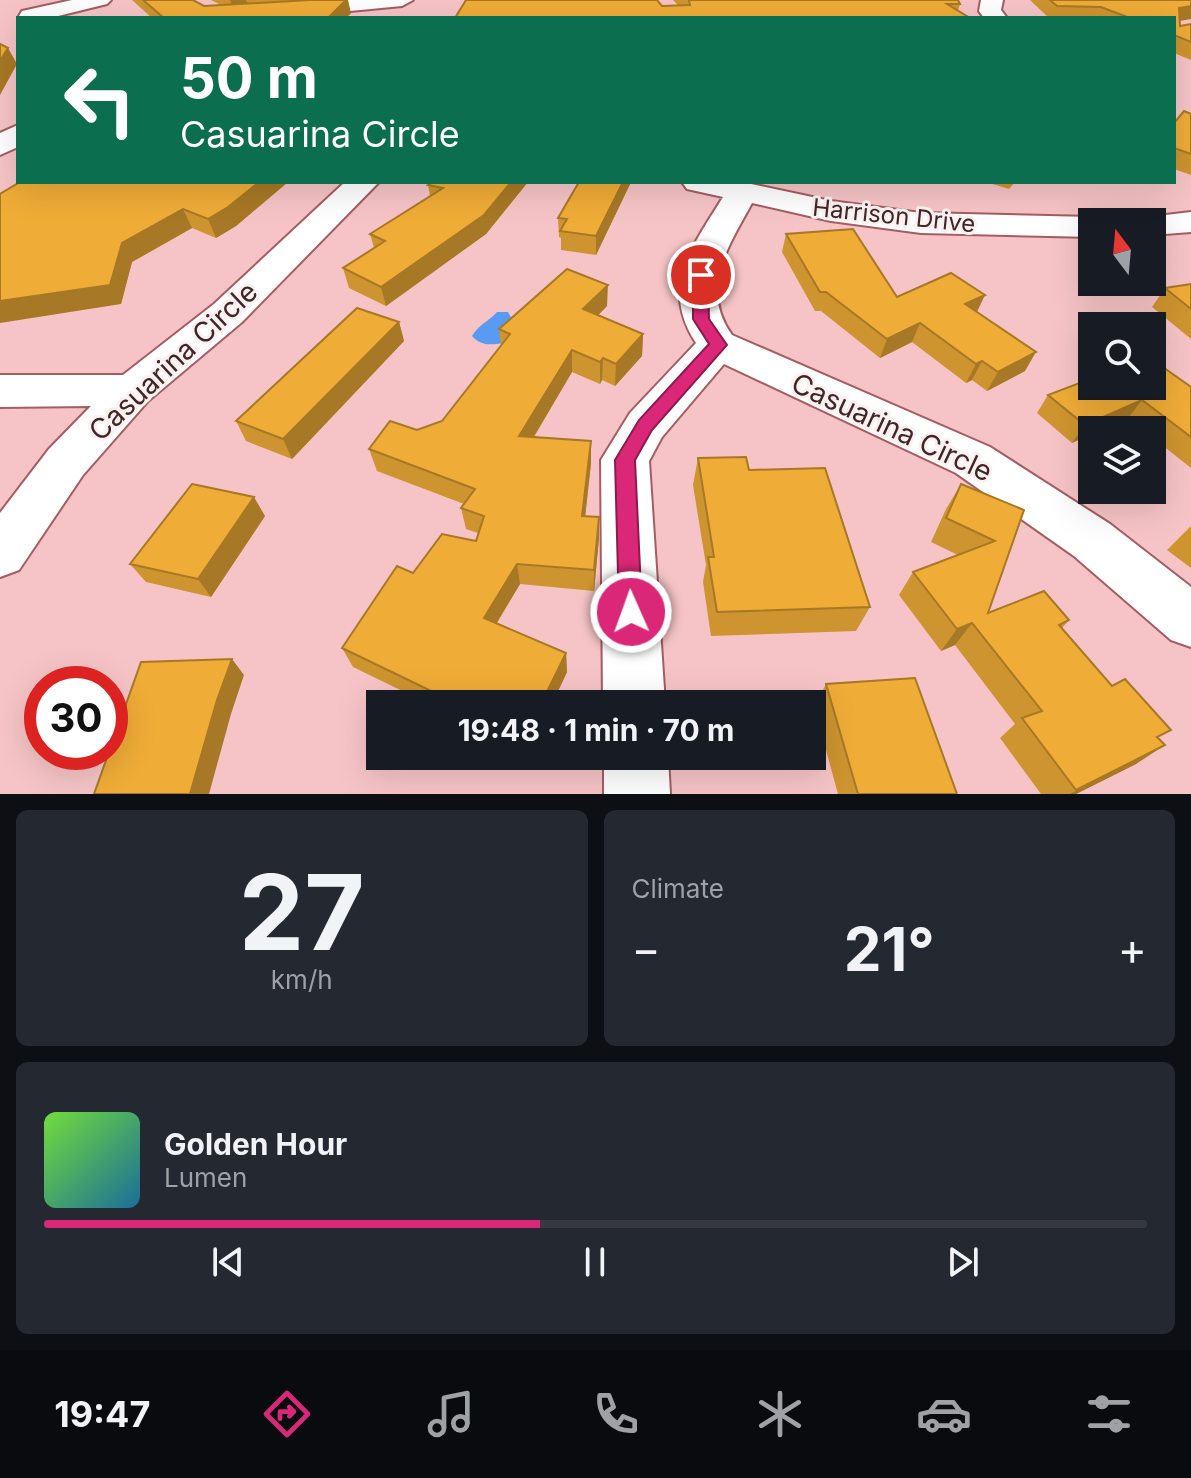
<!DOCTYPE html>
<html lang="en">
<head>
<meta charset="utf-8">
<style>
  body { margin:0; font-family:Inter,sans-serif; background:#242831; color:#f1f3f6; height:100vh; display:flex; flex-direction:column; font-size:30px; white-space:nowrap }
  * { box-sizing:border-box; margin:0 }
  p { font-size:26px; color:#9ea1a6 }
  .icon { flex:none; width:44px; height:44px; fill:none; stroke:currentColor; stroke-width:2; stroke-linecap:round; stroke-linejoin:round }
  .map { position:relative; height:794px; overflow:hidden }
  .panel { display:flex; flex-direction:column; gap:16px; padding:16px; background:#0d0f14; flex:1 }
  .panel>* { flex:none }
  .guide { position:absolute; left:16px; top:16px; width:1160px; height:168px; border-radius:0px; box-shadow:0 8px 32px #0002; background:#0b6e4f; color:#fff; overflow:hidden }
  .needle { width:52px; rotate:344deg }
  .fabs { position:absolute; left:1078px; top:208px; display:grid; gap:16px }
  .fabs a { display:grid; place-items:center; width:88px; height:88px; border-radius:0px; background:#171b24; box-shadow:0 8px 32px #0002; font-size:40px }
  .speed { position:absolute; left:24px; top:666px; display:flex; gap:16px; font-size:40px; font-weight:700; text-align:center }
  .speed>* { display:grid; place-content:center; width:104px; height:104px; border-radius:50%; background:#171b24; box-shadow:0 8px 32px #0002; line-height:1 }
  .speed .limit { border:12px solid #d22; background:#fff; color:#111 }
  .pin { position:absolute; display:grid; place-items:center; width:68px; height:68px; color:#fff; margin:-34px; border:4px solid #fff; border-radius:50%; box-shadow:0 2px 8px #0007 }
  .me { position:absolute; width:88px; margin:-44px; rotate:358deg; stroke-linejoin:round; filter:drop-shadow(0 0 6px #0008) }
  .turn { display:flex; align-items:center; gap:28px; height:168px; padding:0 32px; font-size:36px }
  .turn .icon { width:104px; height:104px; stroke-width:2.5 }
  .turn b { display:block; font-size:56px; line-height:68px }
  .big { font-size:60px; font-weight:700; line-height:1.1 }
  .panel .tile { flex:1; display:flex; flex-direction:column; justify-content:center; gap:12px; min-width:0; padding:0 28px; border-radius:12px; background:#242831 }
  .panel .dial { align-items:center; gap:0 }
  .dial b { font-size:104px; line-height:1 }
  .song { display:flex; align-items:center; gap:24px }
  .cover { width:96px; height:96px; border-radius:12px; background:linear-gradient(135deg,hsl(100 70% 55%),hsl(200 70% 35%)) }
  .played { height:8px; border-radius:4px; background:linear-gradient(90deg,#db2777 45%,#363941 45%) }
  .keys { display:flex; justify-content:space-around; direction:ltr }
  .heat { display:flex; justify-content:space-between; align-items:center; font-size:44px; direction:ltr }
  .panel .tiles { flex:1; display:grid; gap:16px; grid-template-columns:1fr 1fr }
  .tile:last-child { grid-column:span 2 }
  .trip { position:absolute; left:366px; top:690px; width:460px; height:80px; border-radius:0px; background:#171b24; box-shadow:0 8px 32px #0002; font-weight:700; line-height:80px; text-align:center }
  .menu { display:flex; height:128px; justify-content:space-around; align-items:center; background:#090b0e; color:#9ea1a6 }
  .menu .icon { width:56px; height:56px }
  .menu .current { color:#db2777 }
  .menu b { font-size:36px; color:#f1f3f6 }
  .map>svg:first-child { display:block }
  .water { fill:#599bf3 }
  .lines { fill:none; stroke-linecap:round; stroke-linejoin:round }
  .minor-casing { stroke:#a55d62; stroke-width:4 }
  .minor { fill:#fff; fill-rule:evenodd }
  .wall { fill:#ce942f }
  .shaded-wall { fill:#a77826 }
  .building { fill:#efac37; stroke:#a77826; stroke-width:2 }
  .route { fill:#db2777; stroke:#8e194d; stroke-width:2 }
  .labels { text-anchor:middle; stroke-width:6; stroke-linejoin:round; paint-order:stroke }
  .far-street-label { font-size:24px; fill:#442527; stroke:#faf1f1 }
  .street-label { font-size:28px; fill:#442527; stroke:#faf1f1 }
</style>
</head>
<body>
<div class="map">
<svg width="1191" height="794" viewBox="0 0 1191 794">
  <rect width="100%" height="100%" fill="#f6c4c6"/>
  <path class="water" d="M497 312H508L513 321 504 343C490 345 481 346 472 336 478 325 489 321 497 312Z"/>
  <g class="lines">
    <defs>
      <g id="minor">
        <polygon points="72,0 111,0 107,4 50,18 19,16 22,11"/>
        <polygon points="328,0 413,0 402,6 288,17 277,10 288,3"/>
        <polygon points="981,0 1003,0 1001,10 1007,18 984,18 979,11"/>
        <polygon points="18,125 18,147 0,155 0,133"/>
        <polygon points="345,182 379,182 242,322 148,401 83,475 19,570 0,577 0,513 49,449 91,406 0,407 0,375 123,375 214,304"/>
        <path d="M682 182H742L831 201 921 213 1092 217 1104 220 1106 222H1092V237L921 233 831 221 752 203C728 247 699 289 732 335L990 447 1110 524 1191 587V647L1171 640 1074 556 956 473 724 364 662 437 649 461 665 704H603L601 460 630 413 696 343C659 287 693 246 723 197L687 189Z"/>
        <polygon points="1191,212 1191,232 1152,235 1152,222 1137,222 1140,218"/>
        <polygon points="604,756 668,756 670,794 604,794"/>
      </g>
    </defs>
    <use href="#minor" class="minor-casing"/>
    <use href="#minor" class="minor"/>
  </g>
  <g class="wall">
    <polygon points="132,0 193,0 204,6 221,5 211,0 307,0 351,13 346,18 152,18"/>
    <polygon points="673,0 958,0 960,4 958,11 662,6 679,6"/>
    <polygon points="1030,0 1191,0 1180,21 1180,26 1191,24 1191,60 1174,53 1174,18 1049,18"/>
    <polygon points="1191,114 1191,175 1174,169 1174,123"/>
    <polygon points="20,182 288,182 236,226 216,238 192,228 132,262 121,304"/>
    <polygon points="528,182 486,234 386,306 349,288 343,268 374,248 370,234 430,196 428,185"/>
    <polygon points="631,182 596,255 561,250 561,238 559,237 558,218"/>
    <polygon points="986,182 1015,182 1009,189"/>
    <polygon points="786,234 897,297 977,313 1025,371 987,391 972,380 966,383 912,342 880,358 821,311 815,311 782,252"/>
    <polygon points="1191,284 1191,339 1152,307 1165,288"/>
    <polygon points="607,306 598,315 643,334 642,356 615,386 602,380 600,384 572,372 534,437 591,441 591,463 585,516 599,517 599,538 594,591 520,584 497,623 566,653 567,672 552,704 429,704 353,667 342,648 413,573 476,541 478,533 466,529 461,508 464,504 377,471 369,449 417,430 442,421 501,345 499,329"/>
    <polygon points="399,322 404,341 292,459 246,441 236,421"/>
    <polygon points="1087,385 1191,387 1191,468 1152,437 1152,430 1143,430 1128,418 1101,430 1092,430 1072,443 1037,413 1048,395"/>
    <polygon points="698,458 749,470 870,607 856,631 711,636 703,582 706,565 693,485"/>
    <polygon points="961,484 1024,510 988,613 1069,620 1062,628 1159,739 1136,764 1076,794 1041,794 1000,738 1015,724 955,645 941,651 899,595 913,572 958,555 931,542 946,509"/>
    <polygon points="265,516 211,597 146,582 130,564"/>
    <polygon points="1191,526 1191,568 1167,550"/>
    <polygon points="826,684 957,794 838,794 814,706"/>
  </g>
  <g class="shaded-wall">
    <polygon points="230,0 246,0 247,3 234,11"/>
    <polygon points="346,0 348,0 351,13 346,18 328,18"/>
    <polygon points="1191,6 1191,19 1174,22 1179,8"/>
    <polygon points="8,48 17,64 0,95 0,61"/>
    <polygon points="259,182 288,182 236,226 216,238 208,219"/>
    <polygon points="511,182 528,182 486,234 386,306 381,287"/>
    <polygon points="623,182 631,182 596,255 596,236"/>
    <polygon points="183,209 192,228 132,262 121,304 0,323 0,300 122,243"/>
    <polygon points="608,285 607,306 583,331 583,309"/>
    <polygon points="985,295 976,314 965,304"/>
    <polygon points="399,322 404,341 292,459 283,439"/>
    <polygon points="920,323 912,342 880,358 887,339"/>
    <polygon points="643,334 642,356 615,386 616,364"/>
    <polygon points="572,350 572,372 521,458 519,436"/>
    <polygon points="1036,352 1025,371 987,391 998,372"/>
    <polygon points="603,358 602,380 600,384 600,362"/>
    <polygon points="982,361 972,380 966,383 976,364"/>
    <polygon points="1142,400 1128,418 1101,430 1092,430 1092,434 1072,443 1085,425"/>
    <polygon points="591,441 591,463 583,537 582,516"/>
    <polygon points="254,497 265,516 211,597 198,579"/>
    <polygon points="599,517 599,538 594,591 594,570"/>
    <polygon points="517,564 520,584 488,637 484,618"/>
    <polygon points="972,623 955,645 941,651 957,629"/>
    <polygon points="566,653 567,672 552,704 541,704"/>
    <polygon points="232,659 244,675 231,714 209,794 190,794 217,700"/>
    <polygon points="1165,745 1136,764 1076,794 1070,794"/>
  </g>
  <g class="building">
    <polygon points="143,0 193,0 204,6 310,0 346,0 328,18 164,18"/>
    <polygon points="466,0 657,0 662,6 690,5 689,0 958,0 960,4 947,4 970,18 455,18"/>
    <polygon points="1050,0 1191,0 1191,6 1179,8 1180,26 1191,24 1191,42 1174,35 1174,18 1130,18 1101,7 1057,6"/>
    <polygon points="0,44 8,48 0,61"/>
    <polygon points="1184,111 1191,114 1191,154 1174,148 1174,123"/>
    <polygon points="20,182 259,182 228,207 208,219 183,209 122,243 110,285 0,301 0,194"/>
    <polygon points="432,182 511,182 484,215 381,287 343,268 385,241 370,234 443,188 428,185"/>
    <polygon points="579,182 623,182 596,236 560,231 567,219 558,218"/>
    <polygon points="853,229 897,297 951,273 985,295 965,304 1036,352 998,372 982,361 976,364 920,323 887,339 826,292 820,292 786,234"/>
    <polygon points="567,269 608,285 583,309 643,334 616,364 603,358 600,362 572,350 519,436 591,441 582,516 599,517 594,570 517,564 484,618 566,653 541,704 458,704 342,648 397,566 413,573 442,534 476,541 484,516 461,508 475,489 369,449 390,421 417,430 442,421 510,334 499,329"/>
    <polygon points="1191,284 1191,309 1165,288"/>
    <polygon points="357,308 399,322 283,439 236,421"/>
    <polygon points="1153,360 1191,387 1191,437 1142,400 1085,425 1048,395 1082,382 1087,385 1092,383 1092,386 1152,386 1152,361"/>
    <polygon points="746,457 749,470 825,468 870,607 717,612 708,557 714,557 698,458"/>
    <polygon points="192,484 254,497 198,579 130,564"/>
    <polygon points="961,484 1024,510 988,613 1044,591 1069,620 1059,625 1112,686 1125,679 1171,730 1157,737 1165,745 1076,790 1022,718 1042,711 972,623 957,629 913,572 995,541 946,518"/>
    <polygon points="232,659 217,700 190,794 94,794 141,662"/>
    <polygon points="915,678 957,794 858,794 826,684"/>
  </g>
  <polygon class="route" points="701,270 708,275 709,319 727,345 652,430 635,460 642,612 639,620 631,623 622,620 619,612 615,460 639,420 709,344 693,319 693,275"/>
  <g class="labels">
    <g class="far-street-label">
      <text transform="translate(894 216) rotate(6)" y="8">Harrison Drive</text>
    </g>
    <g class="street-label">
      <text transform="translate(173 361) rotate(-43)" y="10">Casuarina Circle</text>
      <text transform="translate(892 427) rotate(25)" y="10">Casuarina Circle</text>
    </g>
  </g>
</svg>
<div class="fabs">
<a><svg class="needle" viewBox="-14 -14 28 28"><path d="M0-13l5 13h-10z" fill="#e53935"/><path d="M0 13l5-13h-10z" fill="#9ea1a6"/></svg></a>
<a><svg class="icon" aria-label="search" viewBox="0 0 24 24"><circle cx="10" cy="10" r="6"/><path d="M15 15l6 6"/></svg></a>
<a><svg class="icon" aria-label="layers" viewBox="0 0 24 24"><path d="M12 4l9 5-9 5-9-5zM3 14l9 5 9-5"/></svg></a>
</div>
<div class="speed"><div class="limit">30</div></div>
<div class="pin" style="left:701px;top:275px;background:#d93025"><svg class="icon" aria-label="arrive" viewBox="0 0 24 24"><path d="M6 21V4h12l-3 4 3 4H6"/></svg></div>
<svg class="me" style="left:631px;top:612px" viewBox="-20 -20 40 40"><circle r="17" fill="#db2777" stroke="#fff" stroke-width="3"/><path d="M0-11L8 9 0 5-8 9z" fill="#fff"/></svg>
<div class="trip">19:48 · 1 min · 70 m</div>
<div class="guide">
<div class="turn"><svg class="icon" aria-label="left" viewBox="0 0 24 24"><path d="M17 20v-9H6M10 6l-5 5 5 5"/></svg><div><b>50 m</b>Casuarina Circle</div></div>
</div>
</div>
<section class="panel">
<div class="tiles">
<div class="tile dial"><b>27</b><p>km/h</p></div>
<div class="tile"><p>Climate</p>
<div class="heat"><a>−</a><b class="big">21°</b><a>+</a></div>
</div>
<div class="tile">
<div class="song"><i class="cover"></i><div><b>Golden Hour</b><p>Lumen</p></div></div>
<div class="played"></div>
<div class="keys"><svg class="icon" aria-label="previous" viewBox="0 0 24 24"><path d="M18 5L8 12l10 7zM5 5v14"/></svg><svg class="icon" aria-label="pause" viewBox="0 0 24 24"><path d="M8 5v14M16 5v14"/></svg><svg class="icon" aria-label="next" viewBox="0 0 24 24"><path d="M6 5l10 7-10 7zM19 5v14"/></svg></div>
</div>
</div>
</section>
<nav class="menu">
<b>19:47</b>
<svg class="icon current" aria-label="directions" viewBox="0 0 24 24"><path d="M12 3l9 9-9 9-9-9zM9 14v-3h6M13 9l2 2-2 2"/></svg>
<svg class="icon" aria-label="music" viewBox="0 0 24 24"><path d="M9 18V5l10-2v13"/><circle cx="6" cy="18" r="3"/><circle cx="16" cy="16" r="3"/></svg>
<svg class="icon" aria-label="phone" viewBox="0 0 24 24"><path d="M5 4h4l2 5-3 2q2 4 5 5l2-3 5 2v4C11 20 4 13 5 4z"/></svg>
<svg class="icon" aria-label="climate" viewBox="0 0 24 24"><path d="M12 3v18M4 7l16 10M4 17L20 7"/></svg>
<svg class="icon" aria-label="car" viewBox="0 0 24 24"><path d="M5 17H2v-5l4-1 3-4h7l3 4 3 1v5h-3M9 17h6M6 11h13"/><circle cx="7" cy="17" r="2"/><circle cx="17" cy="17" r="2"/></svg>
<svg class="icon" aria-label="filters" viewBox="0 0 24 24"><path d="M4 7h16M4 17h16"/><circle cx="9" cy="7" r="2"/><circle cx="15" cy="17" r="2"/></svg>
</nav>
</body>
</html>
